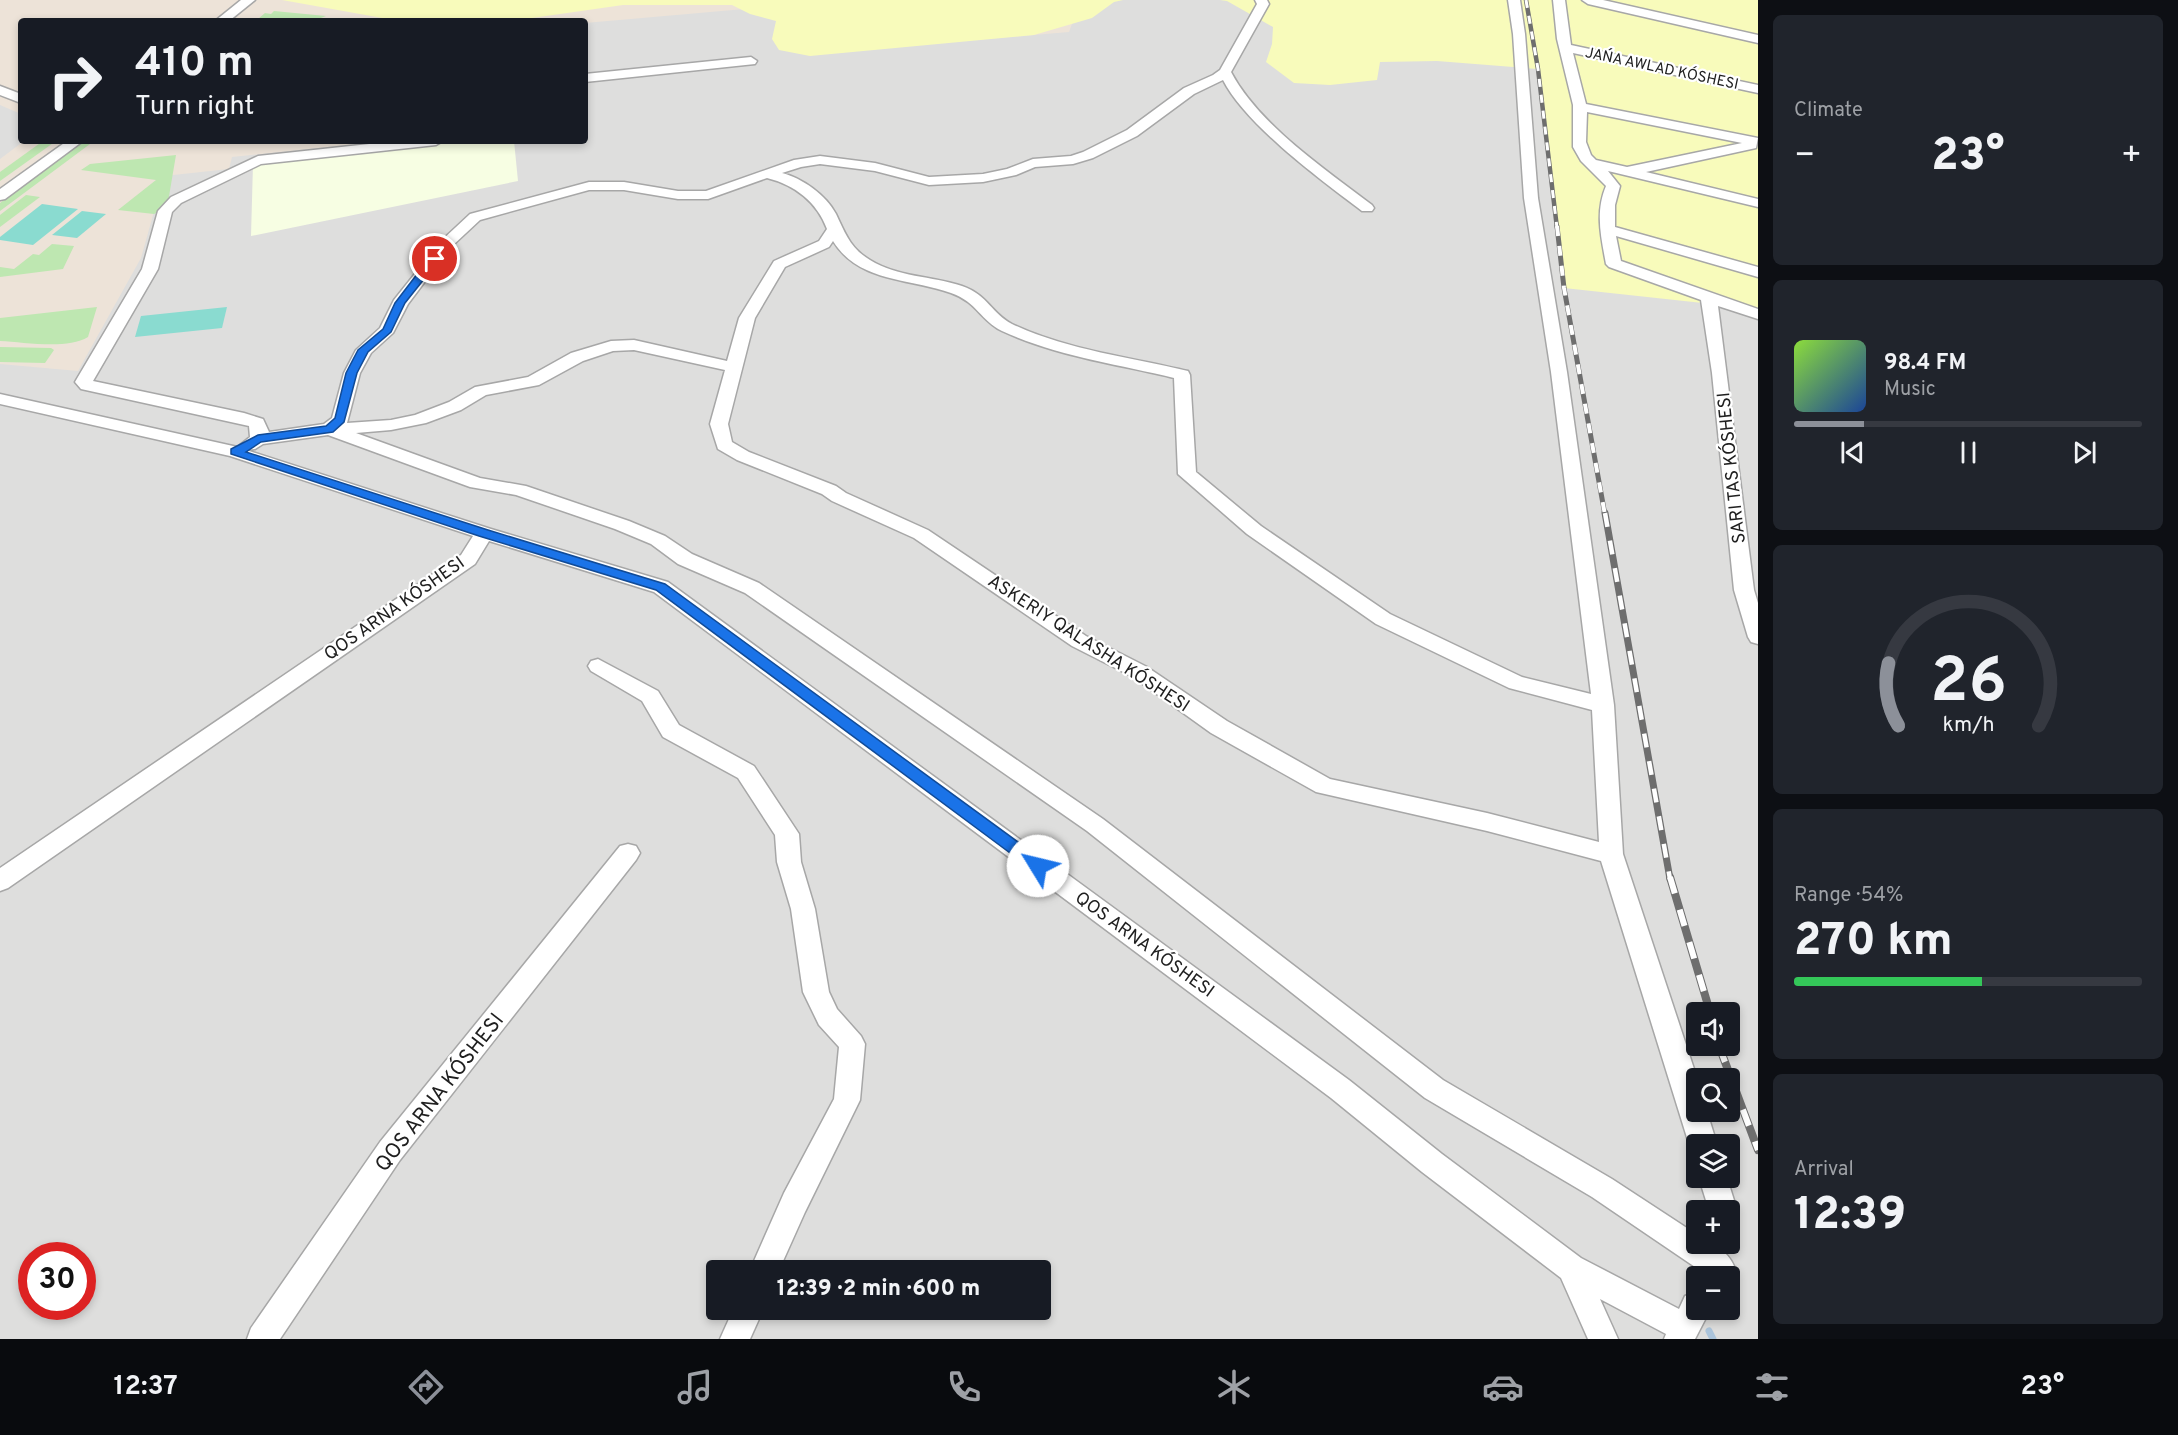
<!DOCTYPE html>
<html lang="en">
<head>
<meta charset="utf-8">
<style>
  body { margin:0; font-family:Overpass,sans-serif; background:#20242c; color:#f1f3f6; height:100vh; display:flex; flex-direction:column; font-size:22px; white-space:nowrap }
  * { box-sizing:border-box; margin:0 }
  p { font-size:20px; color:#9ea1a6 }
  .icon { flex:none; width:33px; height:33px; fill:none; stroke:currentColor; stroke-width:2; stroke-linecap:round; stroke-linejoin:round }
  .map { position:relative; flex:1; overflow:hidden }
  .side { display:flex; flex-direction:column; gap:15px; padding:15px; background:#0d0f14; width:420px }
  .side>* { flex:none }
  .top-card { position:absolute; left:18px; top:18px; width:570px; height:126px; border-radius:6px; box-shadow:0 3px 9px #0003; background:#171b24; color:#f1f3f6; overflow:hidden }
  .buttons { position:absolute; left:1686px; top:1002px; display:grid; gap:12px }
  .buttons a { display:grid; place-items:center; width:54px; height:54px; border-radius:6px; background:#171b24; box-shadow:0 3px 9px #0003; font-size:30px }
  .speed { position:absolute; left:18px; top:1242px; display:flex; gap:12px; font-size:30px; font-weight:700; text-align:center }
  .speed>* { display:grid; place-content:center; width:78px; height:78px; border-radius:50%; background:#171b24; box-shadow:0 3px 9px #0003; line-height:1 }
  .speed .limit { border:9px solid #d22; background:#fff; color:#111 }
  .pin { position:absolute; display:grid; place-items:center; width:51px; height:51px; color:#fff; margin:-26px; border:3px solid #fff; border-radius:50%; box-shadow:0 2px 6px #0007 }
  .me { position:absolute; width:66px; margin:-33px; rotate:306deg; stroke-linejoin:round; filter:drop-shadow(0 0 4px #0008) }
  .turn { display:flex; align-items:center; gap:21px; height:126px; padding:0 18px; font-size:27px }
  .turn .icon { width:78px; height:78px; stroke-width:2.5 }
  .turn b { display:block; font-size:42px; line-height:51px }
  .big { font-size:45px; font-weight:800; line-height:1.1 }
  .side .card { flex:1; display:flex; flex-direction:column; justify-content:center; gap:9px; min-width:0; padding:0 21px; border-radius:9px; background:#20242c }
  .side .dial { align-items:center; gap:0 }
  .dial svg { height:156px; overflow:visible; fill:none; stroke:#363941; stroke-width:7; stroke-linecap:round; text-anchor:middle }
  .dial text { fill:#f1f3f6; stroke:none }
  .song { display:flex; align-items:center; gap:18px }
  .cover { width:72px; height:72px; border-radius:9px; background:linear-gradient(135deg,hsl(90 70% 55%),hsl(220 70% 35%)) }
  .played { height:6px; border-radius:3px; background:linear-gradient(90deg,#8c9099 20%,#363941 20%) }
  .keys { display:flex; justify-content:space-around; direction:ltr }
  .heat { display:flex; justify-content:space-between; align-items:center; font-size:33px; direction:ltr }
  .charge { height:9px; border-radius:4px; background:linear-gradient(90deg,#34c759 54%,#363941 0) }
  .trip { position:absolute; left:706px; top:1260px; width:345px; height:60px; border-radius:6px; background:#171b24; box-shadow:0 3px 9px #0003; font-weight:800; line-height:60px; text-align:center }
  .tabs { display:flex; height:96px; justify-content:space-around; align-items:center; background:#090b0e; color:#9ea1a6 }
  .tabs .icon { width:42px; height:42px }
  .tabs .on { color:#8c9099 }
  .tabs b { font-size:27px; color:#f1f3f6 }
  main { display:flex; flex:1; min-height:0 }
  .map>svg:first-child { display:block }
  .residential { fill:#dededd; fill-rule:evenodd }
  .education { fill:#f7fee3 }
  .military { fill:#ede3d8 }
  .grass { fill:#bee7b1 }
  .sand { fill:#f8fbbb }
  .pitch { fill:#8adbd0 }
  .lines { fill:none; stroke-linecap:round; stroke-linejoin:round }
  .stream { stroke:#abc4db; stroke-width:7 }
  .minor-casing { stroke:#a7a7a7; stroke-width:3 }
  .minor { fill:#fff; fill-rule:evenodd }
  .rail-far3-casing { stroke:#6e6e6e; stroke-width:4.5 }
  .rail-far2-casing { stroke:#6e6e6e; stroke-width:5 }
  .rail-far1-casing { stroke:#6e6e6e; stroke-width:7 }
  .rail-casing { stroke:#6e6e6e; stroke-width:8 }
  .rail-far3 { stroke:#fff; stroke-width:3; stroke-dasharray:8; stroke-linecap:butt }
  .rail-far2 { stroke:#fff; stroke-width:4; stroke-dasharray:10; stroke-linecap:butt }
  .rail-far1 { stroke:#fff; stroke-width:4.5; stroke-dasharray:14; stroke-linecap:butt }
  .rail { stroke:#fff; stroke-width:6; stroke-dasharray:17; stroke-linecap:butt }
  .route { fill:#1a73e8; stroke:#114b97; stroke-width:1.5 }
  .labels { text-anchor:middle; stroke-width:4.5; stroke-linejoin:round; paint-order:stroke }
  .far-street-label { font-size:15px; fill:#202020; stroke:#fff }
  .street-label { font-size:18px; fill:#202020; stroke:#fff }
  .near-street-label { font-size:21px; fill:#202020; stroke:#fff }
</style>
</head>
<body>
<main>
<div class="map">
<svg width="1758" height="1339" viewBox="0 0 1758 1339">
  <rect width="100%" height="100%" fill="#f0f0e8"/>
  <path class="residential" d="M0 0H1758V1339H0ZM21 21H585V141H21ZM1696 1012H1730V1046H1696ZM1696 1078H1730V1112H1696ZM1696 1144H1730V1178H1696ZM1696 1210H1730V1244H1696ZM32 1256H82V1306H32ZM717 1270H1041V1310H717ZM1696 1276H1730V1310H1696Z"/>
  <polygon class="education" points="465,141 514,141 518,181 251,236 253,164"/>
  <g class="military">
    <polygon points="0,0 1081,0 1069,32 808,54 790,12 756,8 585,23 585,21 21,21 21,114 0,105"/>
    <polygon points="24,141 385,141 232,157 229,169 164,176 141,258 78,371 0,364 0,159"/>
  </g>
  <g class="grass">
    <polygon points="274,11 326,16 313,21 258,19 265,13 271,14"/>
    <polygon points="43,141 56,141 0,181 0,172"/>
    <polygon points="84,141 94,141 0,211 0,203"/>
    <polygon points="176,155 167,208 154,214 118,210 156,180 81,170 90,164"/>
    <polygon points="26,195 40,197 0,227 0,215"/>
    <polygon points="52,244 74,246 63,269 0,277 0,267 14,269 33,254 39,255"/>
    <path d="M97 307 88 337C67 350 24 342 0 341V318Z"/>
    <polygon points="0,347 51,348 54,350 45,363 0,362"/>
  </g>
  <g class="sand">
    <polygon points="282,0 1123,0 1114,2 1092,18 1034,35 810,56 779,50 772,39 776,21 750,14 732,5 623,5 511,21 399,21"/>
    <polygon points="1220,0 1758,0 1758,309 1564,288 1538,69 1437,61 1380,62 1377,80 1330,85 1294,83 1266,62 1272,44 1273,27 1227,1"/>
  </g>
  <g class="pitch">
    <polygon points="42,204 78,209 33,245 0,240 0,237"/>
    <polygon points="82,211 106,214 77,238 52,235"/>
    <polygon points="227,307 222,328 135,337 141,316"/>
  </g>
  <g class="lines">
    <polyline class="stream" points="1709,1331 1713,1339"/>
    <defs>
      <g id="minor">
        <polygon points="241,0 255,0 229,21 215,21"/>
        <path d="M1255 0H1267L1269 4 1231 72C1259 125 1325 169 1372 205L1374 208 1372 211H1362C1321 180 1246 125 1223 80L1194 94 1137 136 1093 158 1073 164 1035 167 1016 175 983 182 929 185 875 171 820 164 801 167 782 173C802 178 826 195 836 214 845 233 850 248 870 260 897 277 932 276 962 286 988 295 992 314 1012 324 1067 350 1129 357 1188 371L1190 375 1196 472 1261 526 1390 614 1522 677 1591 694 1551 372 1524 198 1513 34 1508 0H1520L1525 34 1538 198 1567 372 1614 705 1623 854 1697 1078 1696 1112H1707L1717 1144H1696V1154L1693 1153 1689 1144 1601 861 1487 831 1316 792 1211 733 1133 677 1072 646 914 538 832 501 822 494 737 460 718 449 710 424 725 370 634 350 613 351 583 361 539 385 486 395 461 410 426 423 391 430 356 433 480 478 526 486 629 521 665 536 692 554 759 583 1103 819 1443 1080 1612 1179 1696 1234V1244C1714 1244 1727 1250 1734 1266L1729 1276H1699L1701 1271 1592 1197 1425 1098 1087 831 745 593 678 564 651 544 615 529 516 495 470 487 328 435 263 444 255 449 246 450 491 529 668 582 1349 1080 1442 1154 1581 1258 1679 1309 1685 1296 1696 1292V1310H1710L1695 1339H1664L1666 1334 1600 1299 1618 1339H1588L1561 1278 1422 1172 1331 1098 654 592 489 541 475 564 8 888 0 891V868L461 555 473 536 230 456 0 404V394L242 448 240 445 250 437 249 426 81 389 75 382 142 269 158 211 171 197 258 156 397 141H443L436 145 261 164 181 203 172 212 158 269 93 381 244 413 263 419 269 432 324 424 332 418 344 373 356 350 380 328 394 300 441 241 470 214 589 182H624L678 191H706L794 160 820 156 875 163 929 177 983 174 1007 169 1033 159 1071 156 1083 152 1127 130 1184 88 1213 75 1220 70 1257 4ZM767 178C795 185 817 202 827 229L819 241 774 261 739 318 727 361 634 340 611 341 571 353 528 377 475 387 449 402 415 415 391 420 347 423 360 373 371 353 393 333 408 304 451 247 480 220 589 190H624L678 199H708ZM833 241C859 283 910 278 951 293 977 302 981 321 1002 331 1056 356 1116 364 1174 378L1178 474 1247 534 1376 624 1509 688 1592 710 1599 842 1487 813 1330 779 1227 721 1147 667 1086 636 928 530 846 493 836 486 749 452 732 442 728 424 755 318 785 267 829 247Z"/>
        <path d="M1553 0H1565L1571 45 1758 85V93L1573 53 1586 104 1758 138 1756 148 1646 172 1758 199V207L1608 171 1620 186 1615 205V227L1758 267V277L1616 236 1621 261 1758 309V319L1718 306 1754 590 1758 603V644L1751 642 1748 637 1734 590 1712 373 1701 300 1609 267 1606 264C1601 237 1595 212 1606 186L1581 161 1573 147V105L1557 39ZM1587 112 1742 143 1627 167 1596 160 1591 155 1586 142Z"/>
        <polygon points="1582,0 1603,0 1758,35 1758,43 1588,4"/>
        <polygon points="751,57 757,61 755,64 585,82 585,74"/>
        <polygon points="0,86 21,94 21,103 0,95"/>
        <polygon points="67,141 83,141 5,199 0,200 0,189"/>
        <polygon points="598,659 658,691 679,725 754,766 799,834 801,862 815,909 829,992 837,1009 861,1036 865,1044 860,1100 805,1212 779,1270 750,1270 784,1193 834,1099 839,1047 819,1025 803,992 791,909 777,862 775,835 738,778 663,737 642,701 591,671 588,666 591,661"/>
        <polygon points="628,844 636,846 640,853 636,860 400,1160 280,1339 247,1339 251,1328 380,1142 620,846"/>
        <polygon points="1699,1178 1727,1178 1737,1210 1733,1220 1730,1221 1730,1210 1709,1210"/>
        <polygon points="733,1310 763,1310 750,1339 720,1339"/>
      </g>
    </defs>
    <use href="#minor" class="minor-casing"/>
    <use href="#minor" class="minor"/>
    <defs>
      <polyline id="rail-far3" points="1526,0 1538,69 1557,228"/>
      <polyline id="rail-far2" points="1557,226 1564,288 1605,515"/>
      <polyline id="rail-far1" points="1605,513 1670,879"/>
      <g id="rail">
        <polyline points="1670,877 1710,1012"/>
        <polyline points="1719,1046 1758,1150"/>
      </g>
    </defs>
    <use href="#rail-far3" class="rail-far3-casing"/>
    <use href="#rail-far2" class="rail-far2-casing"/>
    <use href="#rail-far1" class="rail-far1-casing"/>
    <use href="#rail" class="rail-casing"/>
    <use href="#rail-far3" class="rail-far3"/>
    <use href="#rail-far2" class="rail-far2"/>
    <use href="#rail-far1" class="rail-far1"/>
    <use href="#rail" class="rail"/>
  </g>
  <polygon class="route" points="431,256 440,259 405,303 391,332 368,352 357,373 344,422 333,432 261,442 246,452 488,530 665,584 1044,861 1046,866 1044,870 1038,872 1033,870 656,590 479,536 231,454 231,449 258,435 326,426 335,418 346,373 358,350 383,329 395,303"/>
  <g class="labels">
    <g class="far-street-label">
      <text transform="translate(1662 68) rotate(12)" y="5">JAŃA AWLAD KÓSHESI</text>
    </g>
    <g class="street-label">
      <text transform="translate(1731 468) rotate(-96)" y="6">SARI TAS KÓSHESI</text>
      <text transform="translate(394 608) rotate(-35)" y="6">QOS ARNA KÓSHESI</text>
      <text transform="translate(1089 643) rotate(33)" y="6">ASKERIY QALASHA KÓSHESI</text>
      <text transform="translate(1145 944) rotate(36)" y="6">QOS ARNA KÓSHESI</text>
    </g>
    <g class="near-street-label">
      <text transform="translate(439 1092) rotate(-52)" y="7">QOS ARNA KÓSHESI</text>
    </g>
  </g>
</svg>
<div class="buttons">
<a><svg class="icon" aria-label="sound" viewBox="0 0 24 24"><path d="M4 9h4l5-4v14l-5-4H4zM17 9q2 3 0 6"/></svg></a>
<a><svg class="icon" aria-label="search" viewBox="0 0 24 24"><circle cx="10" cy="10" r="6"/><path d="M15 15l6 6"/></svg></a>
<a><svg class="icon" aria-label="layers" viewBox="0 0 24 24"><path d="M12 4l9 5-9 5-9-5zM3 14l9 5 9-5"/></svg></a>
<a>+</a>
<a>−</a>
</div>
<div class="speed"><div class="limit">30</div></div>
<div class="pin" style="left:435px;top:259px;background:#d93025"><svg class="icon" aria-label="arrive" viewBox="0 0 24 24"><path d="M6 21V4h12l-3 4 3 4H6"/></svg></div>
<svg class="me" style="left:1038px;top:866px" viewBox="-20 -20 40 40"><circle r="19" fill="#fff"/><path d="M0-13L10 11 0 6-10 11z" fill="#1a73e8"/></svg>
<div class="trip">12:39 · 2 min · 600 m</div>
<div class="top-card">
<div class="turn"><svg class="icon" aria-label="right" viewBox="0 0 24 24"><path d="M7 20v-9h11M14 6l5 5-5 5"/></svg><div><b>410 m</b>Turn right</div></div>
</div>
</div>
<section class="side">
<div class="card"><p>Climate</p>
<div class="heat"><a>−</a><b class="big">23°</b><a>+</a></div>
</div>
<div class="card">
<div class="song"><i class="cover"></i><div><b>98.4 FM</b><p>Music</p></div></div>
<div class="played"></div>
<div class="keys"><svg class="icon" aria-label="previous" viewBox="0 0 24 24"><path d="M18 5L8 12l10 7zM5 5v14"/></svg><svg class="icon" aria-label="pause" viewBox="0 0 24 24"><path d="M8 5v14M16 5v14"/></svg><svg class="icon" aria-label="next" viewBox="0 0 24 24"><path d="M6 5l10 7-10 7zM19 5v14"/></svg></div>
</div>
<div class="card dial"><svg viewBox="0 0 100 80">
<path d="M14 69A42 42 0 1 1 86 69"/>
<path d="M14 69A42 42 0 0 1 9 37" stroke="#8c9099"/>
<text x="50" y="56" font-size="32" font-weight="700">26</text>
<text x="50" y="72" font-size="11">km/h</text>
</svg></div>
<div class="card"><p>Range · 54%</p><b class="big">270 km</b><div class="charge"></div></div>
<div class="card"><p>Arrival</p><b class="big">12:39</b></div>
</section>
</main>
<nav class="tabs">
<b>12:37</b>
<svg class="icon on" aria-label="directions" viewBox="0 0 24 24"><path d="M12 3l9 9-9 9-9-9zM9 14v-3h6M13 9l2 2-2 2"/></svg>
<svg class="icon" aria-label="music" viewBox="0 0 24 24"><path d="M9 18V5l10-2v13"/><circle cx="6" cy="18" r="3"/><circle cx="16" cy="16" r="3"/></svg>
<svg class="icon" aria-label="phone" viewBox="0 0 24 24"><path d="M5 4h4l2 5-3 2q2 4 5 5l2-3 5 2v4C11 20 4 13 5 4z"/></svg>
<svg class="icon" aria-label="climate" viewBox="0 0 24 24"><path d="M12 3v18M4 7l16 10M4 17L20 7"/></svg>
<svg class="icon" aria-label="car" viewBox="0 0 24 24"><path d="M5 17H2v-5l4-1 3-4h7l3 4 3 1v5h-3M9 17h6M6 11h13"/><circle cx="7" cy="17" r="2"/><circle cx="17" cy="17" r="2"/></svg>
<svg class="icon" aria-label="filters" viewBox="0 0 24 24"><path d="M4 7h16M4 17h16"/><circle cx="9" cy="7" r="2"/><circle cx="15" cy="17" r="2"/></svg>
<b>23°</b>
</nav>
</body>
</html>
